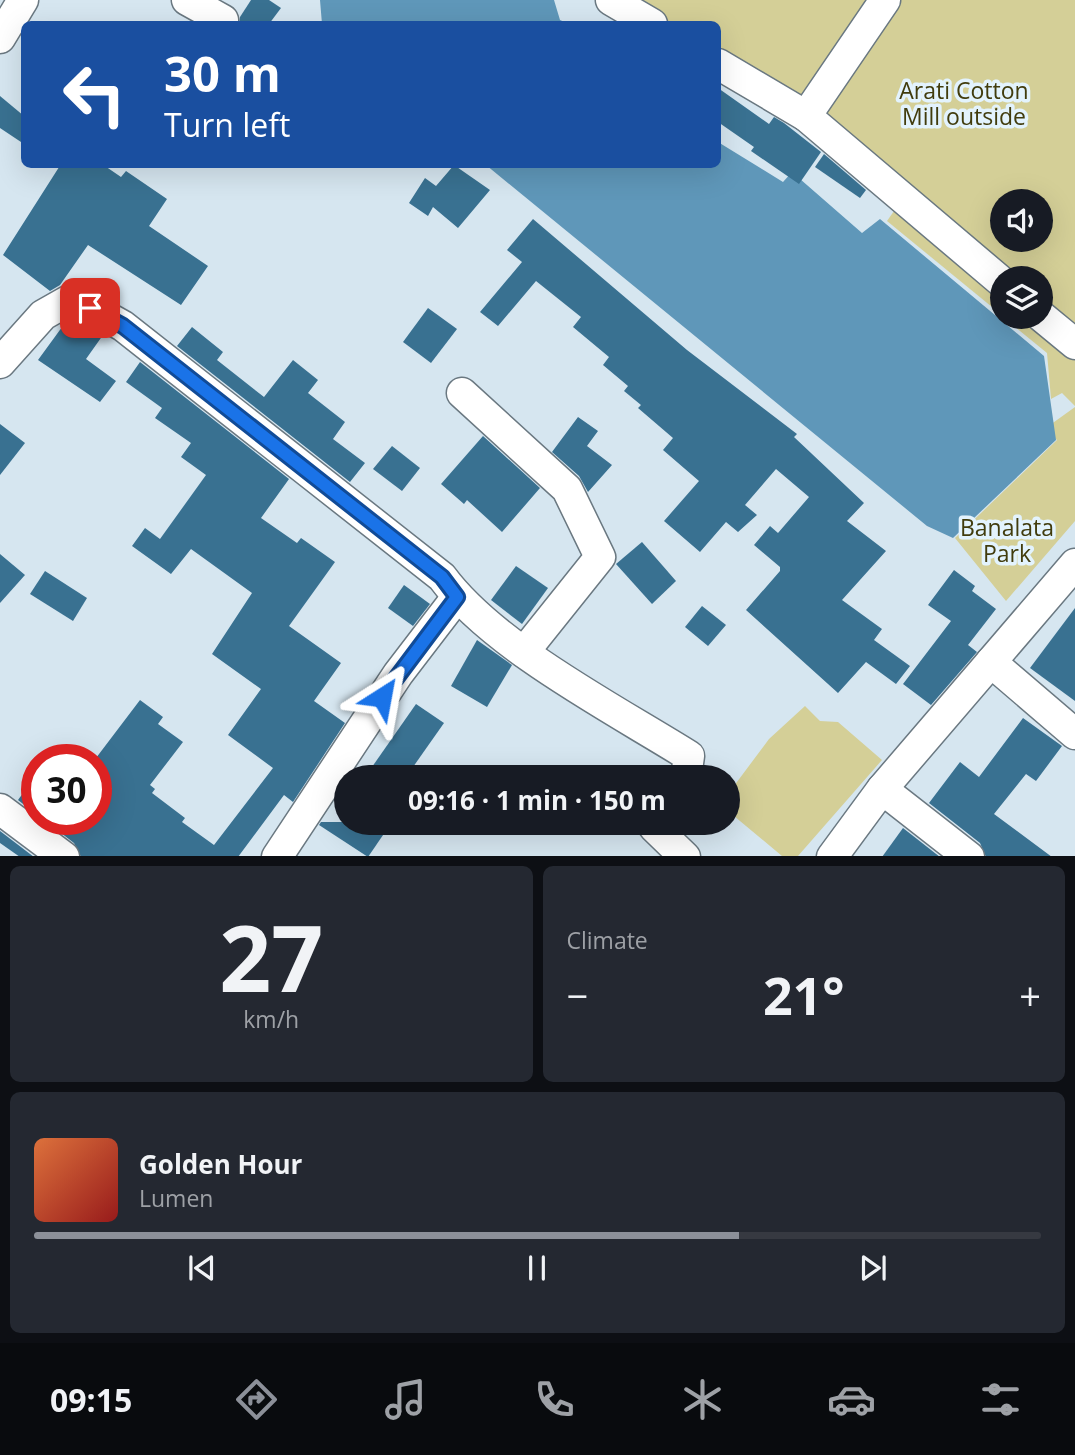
<!DOCTYPE html>
<html lang="en">
<head>
<meta charset="utf-8">
<style>
  body { margin:0; font-family:"Open Sans",sans-serif; background:#242831; color:#f1f3f6; height:100vh; display:flex; flex-direction:column; font-size:26px; white-space:nowrap }
  * { box-sizing:border-box; margin:0 }
  p { font-size:23px; color:#9ea1a6 }
  .icon { flex:none; width:38px; height:38px; fill:none; stroke:currentColor; stroke-width:2; stroke-linecap:round; stroke-linejoin:round }
  .map { position:relative; height:856px; overflow:hidden }
  .sheet { display:flex; flex-direction:column; gap:10px; padding:10px; background:#0d0f14; flex:1 }
  .sheet>* { flex:none }
  .banner { position:absolute; left:21px; top:21px; width:700px; height:147px; border-radius:10px; box-shadow:0 7px 28px #0002; background:#1a4fa0; color:#fff; overflow:hidden }
  .buttons { position:absolute; left:990px; top:189px; display:grid; gap:14px }
  .buttons a { display:grid; place-items:center; width:63px; height:63px; border-radius:50%; background:#171b24; box-shadow:0 7px 28px #0002; font-size:35px }
  .speed { position:absolute; left:21px; top:744px; display:flex; gap:14px; font-size:35px; font-weight:700; text-align:center }
  .speed>* { display:grid; place-content:center; width:91px; height:91px; border-radius:50%; background:#171b24; box-shadow:0 7px 28px #0002; line-height:1 }
  .speed .limit { border:10px solid #d22; background:#fff; color:#111 }
  .pin { position:absolute; display:grid; place-items:center; width:60px; height:60px; color:#fff; margin:-30px; border-radius:14px; box-shadow:0 4px 10px #0006 }
  .me { position:absolute; width:77px; margin:-38px; rotate:34deg; stroke-linejoin:round; filter:drop-shadow(0 0 5px #0008) }
  .turn { display:flex; align-items:center; gap:24px; height:147px; padding:0 28px; font-size:32px }
  .turn .icon { width:91px; height:91px; stroke-width:2.5 }
  .turn b { display:block; font-size:49px; line-height:60px }
  .big { font-size:52px; font-weight:700; line-height:1.1 }
  .sheet .widget { flex:1; display:flex; flex-direction:column; justify-content:center; gap:10px; min-width:0; padding:0 24px; border-radius:10px; background:#242831 }
  .sheet .dial { align-items:center; gap:0 }
  .dial b { font-size:91px; line-height:1 }
  .song { display:flex; align-items:center; gap:21px }
  .cover { width:84px; height:84px; border-radius:10px; background:linear-gradient(135deg,hsl(20 70% 55%),hsl(0 70% 35%)) }
  .played { height:7px; border-radius:4px; background:linear-gradient(90deg,#8c9099 70%,#363941 70%) }
  .keys { display:flex; justify-content:space-around; direction:ltr }
  .heat { display:flex; justify-content:space-between; align-items:center; font-size:38px; direction:ltr }
  .sheet .tiles { flex:1; display:grid; gap:10px; grid-template-columns:1fr 1fr }
  .widget:last-child { grid-column:span 2 }
  .trip { position:absolute; left:334px; top:765px; width:406px; height:70px; border-radius:35px; background:#171b24; box-shadow:0 7px 28px #0002; font-weight:700; line-height:70px; text-align:center }
  .menu { display:flex; height:112px; justify-content:space-around; align-items:center; background:#090b0e; color:#9ea1a6 }
  .menu .icon { width:49px; height:49px }
  .menu .current { color:#8c9099 }
  .menu b { font-size:32px; color:#f1f3f6 }
  .map>svg:first-child { display:block }
  .green { fill:#d4cf97; fill-rule:evenodd }
  .water { fill:#5f97b9 }
  .building { fill:#397191 }
  .lines { fill:none; stroke-linecap:round; stroke-linejoin:round }
  .minor-casing { stroke:#6a7881; stroke-width:33 }
  .minor { stroke:#fff; stroke-width:30 }
  .route-casing { stroke:#114b97; stroke-width:18 }
  .route { stroke:#1a73e8; stroke-width:12 }
  .labels { text-anchor:middle; stroke-width:7; stroke-linejoin:round; paint-order:stroke }
  .park-label { font-size:23px; fill:#413c0d; stroke:#e3f3fd }
</style>
</head>
<body>
<div class="map">
<svg width="1075" height="857" viewBox="0 0 1075 857">
  <rect width="100%" height="100%" fill="#d6e6f0"/>
  <g class="green">
    <polygon points="624,0 866,0 795,104 718,57 718,24 664,24"/>
    <path d="M895 0H1075V329L1041 301V278H1013L815 118ZM1003 201H1041V240H1003Z"/>
    <polygon points="899,204 1003,294 1003,316 887,221"/>
    <polygon points="1003,317 1028,317 1075,357 1075,406 1062,393 1051,399 1047,353"/>
    <polygon points="1075,407 1075,521 1006,601 955,538 1057,440 1049,433 1050,425"/>
    <polygon points="805,706 820,721 838,722 882,760 798,856 782,856 728,811 728,794 769,739"/>
  </g>
  <g class="water">
    <polygon points="320,0 554,0 560,20 569,24 322,24"/>
    <polygon points="718,142 783,182 792,172 862,233 880,219 1044,356 1056,440 953,538 927,526 486,165 718,164"/>
  </g>
  <g class="building">
    <polygon points="251,0 269,0 281,8 269,24 239,24 240,17"/>
    <polygon points="718,88 769,124 774,117 784,123 821,152 799,184 751,151 754,147 718,122"/>
    <polygon points="0,96 24,116 24,144 0,128"/>
    <polygon points="824,154 866,190 860,198 815,167"/>
    <polygon points="61,164 102,164 121,177 126,171 167,199 149,226 208,266 181,305 88,245 60,285 50,291 3,255"/>
    <polygon points="454,165 490,190 458,228 433,207 428,216 409,203 425,178 436,186"/>
    <polygon points="533,219 687,350 797,434 794,437 864,503 847,521 886,551 842,600 882,629 874,640 910,666 896,684 866,662 838,693 746,610 780,571 780,567 754,545 770,526 778,533 809,497 776,469 745,505 757,515 738,532 726,522 700,552 664,521 699,481 663,450 673,438 638,408 641,405 624,391 628,386 603,365 609,357 573,327 581,317 536,281 498,326 480,312 522,262 507,250"/>
    <polygon points="428,308 457,329 431,363 403,342"/>
    <polygon points="73,318 103,335 86,359 116,381 100,402 38,360 65,323"/>
    <polygon points="192,327 223,352 217,360 264,397 293,360 318,380 308,393 345,422 333,439 365,463 350,482 177,346"/>
    <polygon points="140,362 289,479 261,518 297,543 301,538 335,562 289,626 341,663 314,701 345,723 293,802 284,795 238,857 81,857 74,843 43,819 96,819 96,810 112,789 96,778 96,758 140,700 163,717 158,724 183,742 150,785 155,789 152,793 185,818 182,822 214,845 273,768 228,735 261,689 212,654 252,593 191,549 171,574 132,546 145,528 160,539 206,475 181,457 191,443 155,418 162,408 126,382"/>
    <polygon points="578,417 598,431 587,446 612,465 588,492 579,476 552,452"/>
    <polygon points="0,424 25,443 0,475"/>
    <polygon points="483,436 540,488 502,532 467,500 464,504 441,484"/>
    <polygon points="392,446 420,468 402,491 373,469"/>
    <polygon points="642,542 676,581 652,604 616,564"/>
    <polygon points="0,554 25,575 0,603"/>
    <polygon points="516,566 548,588 522,624 491,600"/>
    <polygon points="954,570 975,586 972,591 996,609 968,645 977,652 931,705 903,684 951,621 928,605"/>
    <polygon points="45,571 87,598 73,621 30,594"/>
    <polygon points="404,585 430,604 413,626 388,608"/>
    <polygon points="702,606 726,625 708,646 685,627"/>
    <polygon points="1075,608 1075,701 1030,668"/>
    <polygon points="477,640 512,665 487,707 451,686"/>
    <polygon points="416,704 444,723 406,777 365,777"/>
    <polygon points="1023,718 1062,746 1036,781 1026,774 994,814 1052,857 986,857 980,843 929,803 960,762 979,777"/>
    <polygon points="37,774 37,815 18,800"/>
    <polygon points="321,822 392,822 368,857 319,825"/>
    <polygon points="903,828 940,857 882,857"/>
    <polygon points="0,831 34,857 20,857 0,843"/>
  </g>
  <g class="lines">
    <defs>
      <g id="minor">
        <polyline points="187,0 223,20"/>
        <polyline points="611,0 652,24"/>
        <polyline points="885,0 806,116 1003,283"/>
        <polyline points="0,38 23,0"/>
        <polyline points="718,64 806,116"/>
        <polyline points="1041,316 1075,344"/>
        <path d="M0 363 43 315 73 298 123 326 442 577C494 647 614 709 689 756L686 777"/>
        <polyline points="462,393 567,489 600,557 524,652"/>
        <polyline points="991,662 1075,734"/>
        <polyline points="882,789 969,857"/>
        <polyline points="0,809 64,857"/>
        <polyline points="656,822 654,827 685,857"/>
        <polyline points="277,857 398,674 457,597"/>
        <polyline points="832,857 882,789 1075,564"/>
      </g>
    </defs>
    <use href="#minor" class="minor-casing"/>
    <use href="#minor" class="minor"/>
  </g>
  <g class="lines">
    <defs>
      <polyline id="route" points="90,308 123,326 442,577 457,597 382,697"/>
    </defs>
    <use href="#route" class="route-casing"/>
    <use href="#route" class="route"/>
  </g>
  <g class="labels">
    <g class="park-label">
      <text x="964" y="99">Arati Cotton<tspan x="964" dy="26">Mill outside</tspan></text>
      <text x="1007" y="536">Banalata<tspan x="1007" dy="26">Park</tspan></text>
    </g>
  </g>
</svg>
<div class="buttons">
<a><svg class="icon" aria-label="sound" viewBox="0 0 24 24"><path d="M4 9h4l5-4v14l-5-4H4zM17 9q2 3 0 6"/></svg></a>
<a><svg class="icon" aria-label="layers" viewBox="0 0 24 24"><path d="M12 4l9 5-9 5-9-5zM3 14l9 5 9-5"/></svg></a>
</div>
<div class="speed"><div class="limit">30</div></div>
<div class="pin" style="left:90px;top:308px;background:#d93025"><svg class="icon" aria-label="arrive" viewBox="0 0 24 24"><path d="M6 21V4h12l-3 4 3 4H6"/></svg></div>
<svg class="me" style="left:382px;top:697px" viewBox="-20 -20 40 40"><path d="M0-17L14 15 0 8-14 15z" fill="#1a73e8" stroke="#fff" stroke-width="4"/></svg>
<div class="trip">09:16 · 1 min · 150 m</div>
<div class="banner">
<div class="turn"><svg class="icon" aria-label="left" viewBox="0 0 24 24"><path d="M17 20v-9H6M10 6l-5 5 5 5"/></svg><div><b>30 m</b>Turn left</div></div>
</div>
</div>
<section class="sheet">
<div class="tiles">
<div class="widget dial"><b>27</b><p>km/h</p></div>
<div class="widget"><p>Climate</p>
<div class="heat"><a>−</a><b class="big">21°</b><a>+</a></div>
</div>
<div class="widget">
<div class="song"><i class="cover"></i><div><b>Golden Hour</b><p>Lumen</p></div></div>
<div class="played"></div>
<div class="keys"><svg class="icon" aria-label="previous" viewBox="0 0 24 24"><path d="M18 5L8 12l10 7zM5 5v14"/></svg><svg class="icon" aria-label="pause" viewBox="0 0 24 24"><path d="M8 5v14M16 5v14"/></svg><svg class="icon" aria-label="next" viewBox="0 0 24 24"><path d="M6 5l10 7-10 7zM19 5v14"/></svg></div>
</div>
</div>
</section>
<nav class="menu">
<b>09:15</b>
<svg class="icon current" aria-label="directions" viewBox="0 0 24 24"><path d="M12 3l9 9-9 9-9-9zM9 14v-3h6M13 9l2 2-2 2"/></svg>
<svg class="icon" aria-label="music" viewBox="0 0 24 24"><path d="M9 18V5l10-2v13"/><circle cx="6" cy="18" r="3"/><circle cx="16" cy="16" r="3"/></svg>
<svg class="icon" aria-label="phone" viewBox="0 0 24 24"><path d="M5 4h4l2 5-3 2q2 4 5 5l2-3 5 2v4C11 20 4 13 5 4z"/></svg>
<svg class="icon" aria-label="climate" viewBox="0 0 24 24"><path d="M12 3v18M4 7l16 10M4 17L20 7"/></svg>
<svg class="icon" aria-label="car" viewBox="0 0 24 24"><path d="M5 17H2v-5l4-1 3-4h7l3 4 3 1v5h-3M9 17h6M6 11h13"/><circle cx="7" cy="17" r="2"/><circle cx="17" cy="17" r="2"/></svg>
<svg class="icon" aria-label="filters" viewBox="0 0 24 24"><path d="M4 7h16M4 17h16"/><circle cx="9" cy="7" r="2"/><circle cx="15" cy="17" r="2"/></svg>
</nav>
</body>
</html>
